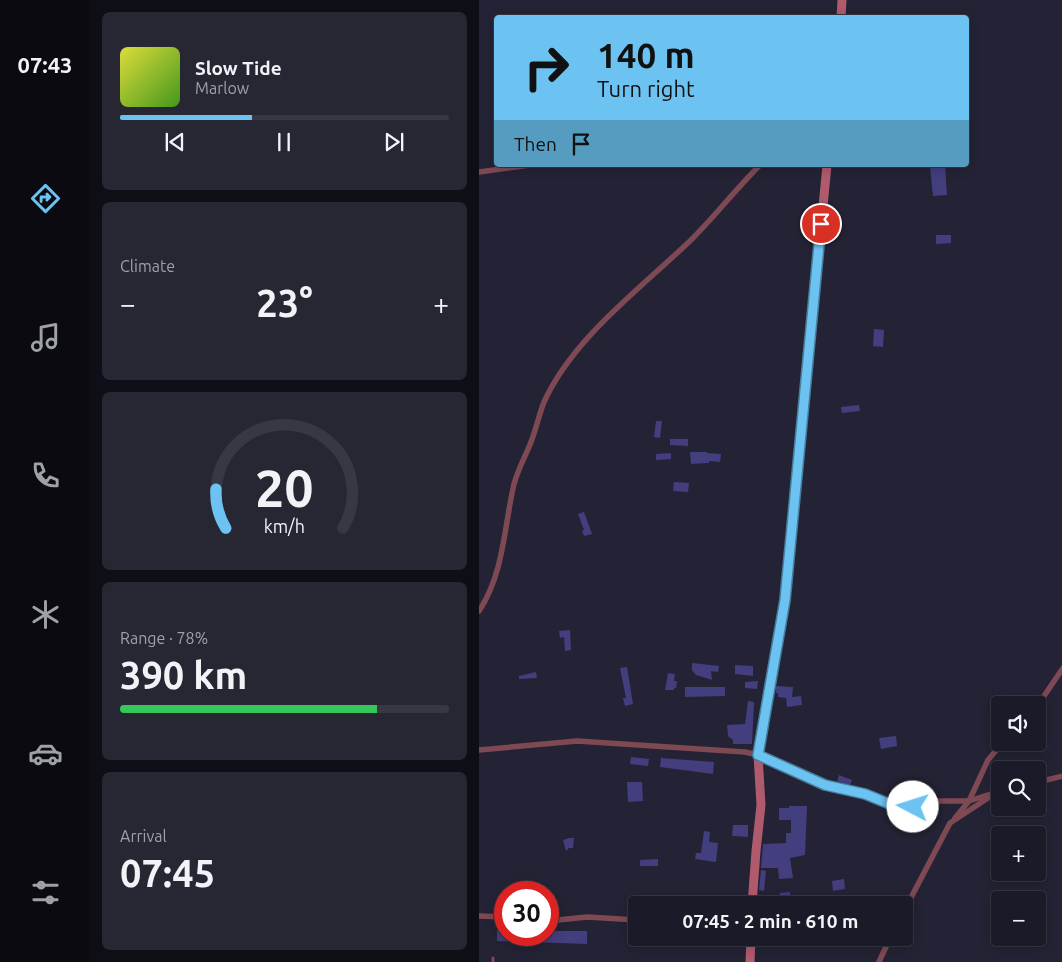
<!DOCTYPE html>
<html lang="en">
<head>
<meta charset="utf-8">
<style>
  body { margin:0; font-family:Ubuntu,sans-serif; background:#272734; color:#f1f3f6; height:100vh; display:flex; flex-direction:column; font-size:19px; white-space:nowrap }
  * { box-sizing:border-box; margin:0 }
  p { font-size:16px; color:#9fa1a8 }
  .icon { flex:none; width:28px; height:28px; fill:none; stroke:currentColor; stroke-width:2; stroke-linecap:round; stroke-linejoin:round }
  .map { position:relative; flex:1; overflow:hidden }
  .side { display:flex; flex-direction:column; gap:12px; padding:12px; background:#0e0e16; width:389px }
  .side>* { flex:none }
  .banner { position:absolute; left:15px; top:15px; width:475px; height:152px; border-radius:5px; box-shadow:0 2px 12px #0003,0 0 0 1px #383845; background:#6cc3f2; color:#111; overflow:hidden }
  .tools { position:absolute; left:512px; top:696px; display:grid; gap:10px }
  .tools a { display:grid; place-items:center; width:55px; height:55px; border-radius:5px; background:#1a1a28; box-shadow:0 2px 12px #0003,0 0 0 1px #383845; font-size:25px }
  .speed { position:absolute; left:15px; top:881px; display:flex; gap:10px; font-size:25px; font-weight:700; text-align:center }
  .speed>* { display:grid; place-content:center; width:65px; height:65px; border-radius:50%; background:#1a1a28; box-shadow:0 2px 12px #0003,0 0 0 1px #383845; line-height:1 }
  .speed .limit { border:8px solid #d22; background:#fff; color:#111 }
  .pin { position:absolute; display:grid; place-items:center; width:42px; height:42px; color:#fff; margin:-21px; border:2px solid #fff; border-radius:50%; box-shadow:0 1px 5px #0007 }
  .me { position:absolute; width:55px; margin:-28px; rotate:275deg; stroke-linejoin:round; filter:drop-shadow(0 0 4px #0008) }
  .turn { display:flex; align-items:center; gap:18px; height:105px; padding:0 20px; font-size:22px }
  .turn .icon { width:65px; height:65px; stroke-width:2.5 }
  .turn b { display:block; font-size:35px; line-height:42px }
  .then { display:flex; align-items:center; height:48px; padding:0 20px; background:#0003; gap:10px; font-size:19px }
  .big { font-size:38px; font-weight:600; line-height:1.1 }
  .side .widget { flex:1; display:flex; flex-direction:column; justify-content:center; gap:8px; min-width:0; padding:0 18px; border-radius:8px; background:#272734 }
  .side .dial { align-items:center; gap:0 }
  .dial svg { height:130px; overflow:visible; fill:none; stroke:#383845; stroke-width:7; stroke-linecap:round; text-anchor:middle }
  .dial text { fill:#f1f3f6; stroke:none }
  .song { display:flex; align-items:center; gap:15px }
  .cover { width:60px; height:60px; border-radius:8px; background:linear-gradient(135deg,hsl(60 70% 55%),hsl(100 70% 35%)) }
  .played { height:5px; border-radius:2px; background:linear-gradient(90deg,#6cc3f2 40%,#383845 40%) }
  .keys { display:flex; justify-content:space-around; direction:ltr }
  .heat { display:flex; justify-content:space-between; align-items:center; font-size:28px; direction:ltr }
  .charge { height:8px; border-radius:4px; background:linear-gradient(90deg,#34c759 78%,#383845 0) }
  .trip { position:absolute; left:149px; top:896px; width:285px; height:50px; border-radius:5px; background:#1a1a28; box-shadow:0 2px 12px #0003,0 0 0 1px #383845; font-weight:600; line-height:50px; text-align:center }
  main { display:flex; flex:1; min-height:0 }
  .tab-bar { display:flex; flex-direction:column; width:90px; justify-content:space-around; align-items:center; background:#0a0a10; color:#9fa1a8 }
  .tab-bar .icon { width:35px; height:35px }
  .tab-bar .on { color:#6cc3f2 }
  .tab-bar b { font-size:22px; color:#f1f3f6 }
  .map>svg:first-child { display:block }
  .building { fill:#433e7e }
  .lines { fill:none; stroke-linecap:round; stroke-linejoin:round }
  .lane { stroke:#7f4954; stroke-width:3 }
  .street { stroke:#7f4954; stroke-width:5.5 }
  .secondary { stroke:#b05a6d; stroke-width:9 }
  .route-casing { stroke:#467f9d; stroke-width:12 }
  .route { stroke:#6cc3f2; stroke-width:9 }
</style>
</head>
<body>
<main>
<nav class="tab-bar">
<b>07:43</b>
<svg class="icon on" aria-label="directions" viewBox="0 0 24 24"><path d="M12 3l9 9-9 9-9-9zM9 14v-3h6M13 9l2 2-2 2"/></svg>
<svg class="icon" aria-label="music" viewBox="0 0 24 24"><path d="M9 18V5l10-2v13"/><circle cx="6" cy="18" r="3"/><circle cx="16" cy="16" r="3"/></svg>
<svg class="icon" aria-label="phone" viewBox="0 0 24 24"><path d="M5 4h4l2 5-3 2q2 4 5 5l2-3 5 2v4C11 20 4 13 5 4z"/></svg>
<svg class="icon" aria-label="climate" viewBox="0 0 24 24"><path d="M12 3v18M4 7l16 10M4 17L20 7"/></svg>
<svg class="icon" aria-label="car" viewBox="0 0 24 24"><path d="M5 17H2v-5l4-1 3-4h7l3 4 3 1v5h-3M9 17h6M6 11h13"/><circle cx="7" cy="17" r="2"/><circle cx="17" cy="17" r="2"/></svg>
<svg class="icon" aria-label="filters" viewBox="0 0 24 24"><path d="M4 7h16M4 17h16"/><circle cx="9" cy="7" r="2"/><circle cx="15" cy="17" r="2"/></svg>
</nav>
<section class="side">
<div class="widget">
<div class="song"><i class="cover"></i><div><b>Slow Tide</b><p>Marlow</p></div></div>
<div class="played"></div>
<div class="keys"><svg class="icon" aria-label="previous" viewBox="0 0 24 24"><path d="M18 5L8 12l10 7zM5 5v14"/></svg><svg class="icon" aria-label="pause" viewBox="0 0 24 24"><path d="M8 5v14M16 5v14"/></svg><svg class="icon" aria-label="next" viewBox="0 0 24 24"><path d="M6 5l10 7-10 7zM19 5v14"/></svg></div>
</div>
<div class="widget"><p>Climate</p>
<div class="heat"><a>−</a><b class="big">23°</b><a>+</a></div>
</div>
<div class="widget dial"><svg viewBox="0 0 100 80">
<path d="M14 69A42 42 0 1 1 86 69"/>
<path d="M14 69A42 42 0 0 1 8 45" stroke="#6cc3f2"/>
<text x="50" y="56" font-size="32" font-weight="700">20</text>
<text x="50" y="72" font-size="11">km/h</text>
</svg></div>
<div class="widget"><p>Range · 78%</p><b class="big">390 km</b><div class="charge"></div></div>
<div class="widget"><p>Arrival</p><b class="big">07:45</b></div>
</section>
<div class="map">
<svg width="584" height="962" viewBox="0 0 584 962">
  <rect width="100%" height="100%" fill="#232335"/>
  <g class="building">
    <polygon points="466,165 468,195 454,196 451,167"/>
    <polygon points="457,235 472,235 472,243 457,244"/>
    <polygon points="395,329 405,330 404,347 394,346"/>
    <polygon points="380,405 381,411 363,413 362,407"/>
    <polygon points="177,421 183,421 181,438 175,437"/>
    <polygon points="191,439 209,439 209,446 191,445"/>
    <polygon points="211,452 228,452 228,453 242,454 241,462 230,461 230,463 212,464"/>
    <polygon points="192,453 192,459 177,460 177,454"/>
    <polygon points="195,482 210,483 209,492 194,491"/>
    <polygon points="105,512 113,534 105,536 103,531 105,530 99,514"/>
    <polygon points="91,630 92,650 86,651 85,637 81,638 80,631"/>
    <polygon points="213,663 240,666 239,672 232,671 233,680 217,675 213,670"/>
    <polygon points="256,665 274,666 274,676 256,674"/>
    <polygon points="148,667 154,704 146,706 144,698 147,698 141,668"/>
    <polygon points="57,672 58,678 40,679 40,676"/>
    <polygon points="189,673 196,674 195,681 198,681 197,688 195,688 195,690 186,690"/>
    <polygon points="279,681 278,689 266,688 266,682"/>
    <polygon points="297,686 314,687 313,697 322,696 323,705 308,707 307,698 299,697 299,693 297,693"/>
    <polygon points="206,687 246,687 246,696 206,697"/>
    <polygon points="269,701 275,702 273,744 254,744 254,740 249,736 248,725 266,724"/>
    <polygon points="417,736 418,746 402,749 400,738"/>
    <polygon points="152,757 170,759 169,766 151,764"/>
    <polygon points="182,758 235,762 234,774 181,767"/>
    <polygon points="360,775 373,780 371,785 358,781"/>
    <polygon points="148,782 163,782 164,801 149,802"/>
    <polygon points="310,806 328,806 326,855 311,858 314,878 300,879 299,868 282,868 284,844 307,843 307,833 312,833 312,820 300,820 300,808 310,808"/>
    <polygon points="254,825 269,825 269,837 253,836"/>
    <polygon points="225,831 231,832 230,842 239,843 237,862 216,859 217,853 222,853"/>
    <polygon points="90,838 95,838 94,848 90,848 87,851 84,840"/>
    <polygon points="179,859 179,866 161,866 161,860"/>
    <polygon points="282,870 287,871 285,891 280,890"/>
    <polygon points="365,879 366,889 354,891 353,881"/>
    <polygon points="311,892 312,903 301,904 301,893"/>
    <polygon points="18,930 26,930 26,935 69,935 69,931 108,931 108,944 18,941"/>
  </g>
  <g class="lines">
    <polyline class="lane" points="14,962 14,958"/>
    <g class="street">
      <polyline points="0,172 51,165"/>
      <path d="M0 611C25 573 25 527 35 484 39 469 47 455 52 442 57 429 60 415 65 402 94 338 162 288 212 240 236 216 257 189 281 165"/>
      <polyline points="557,705 565,696 584,668"/>
      <polyline points="0,750 98,741 266,752 279,755 346,785 386,794 423,809 456,801 490,801 518,792"/>
      <polyline points="559,782 584,776"/>
      <polyline points="476,818 490,801 509,760 524,742"/>
      <polyline points="425,911 471,823 512,796"/>
      <polyline points="0,916 26,917"/>
      <polyline points="69,921 108,917 158,920"/>
      <polyline points="400,962 411,938"/>
    </g>
    <g class="secondary">
      <polyline points="362,18 363,0"/>
      <polyline points="273,905 277,851 282,805 279,755 306,600 348,165"/>
      <polyline points="271,962 272,938"/>
    </g>
  </g>
  <g class="lines">
    <defs>
      <polyline id="route" points="342,224 306,600 279,755 346,785 386,794 423,809 434,807"/>
    </defs>
    <use href="#route" class="route-casing"/>
    <use href="#route" class="route"/>
  </g>
</svg>
<div class="tools">
<a><svg class="icon" aria-label="sound" viewBox="0 0 24 24"><path d="M4 9h4l5-4v14l-5-4H4zM17 9q2 3 0 6"/></svg></a>
<a><svg class="icon" aria-label="search" viewBox="0 0 24 24"><circle cx="10" cy="10" r="6"/><path d="M15 15l6 6"/></svg></a>
<a>+</a>
<a>−</a>
</div>
<div class="speed"><div class="limit">30</div></div>
<div class="pin" style="left:342px;top:224px;background:#d93025"><svg class="icon" aria-label="arrive" viewBox="0 0 24 24"><path d="M6 21V4h12l-3 4 3 4H6"/></svg></div>
<svg class="me" style="left:434px;top:807px" viewBox="-20 -20 40 40"><circle r="19" fill="#fff"/><path d="M0-13L10 11 0 6-10 11z" fill="#6cc3f2"/></svg>
<div class="trip">07:45 · 2 min · 610 m</div>
<div class="banner">
<div class="turn"><svg class="icon" aria-label="right" viewBox="0 0 24 24"><path d="M7 20v-9h11M14 6l5 5-5 5"/></svg><div><b>140 m</b>Turn right</div></div>
<div class="then">Then<svg class="icon" aria-label="arrive" viewBox="0 0 24 24"><path d="M6 21V4h12l-3 4 3 4H6"/></svg></div>
</div>
</div>
</main>
</body>
</html>
